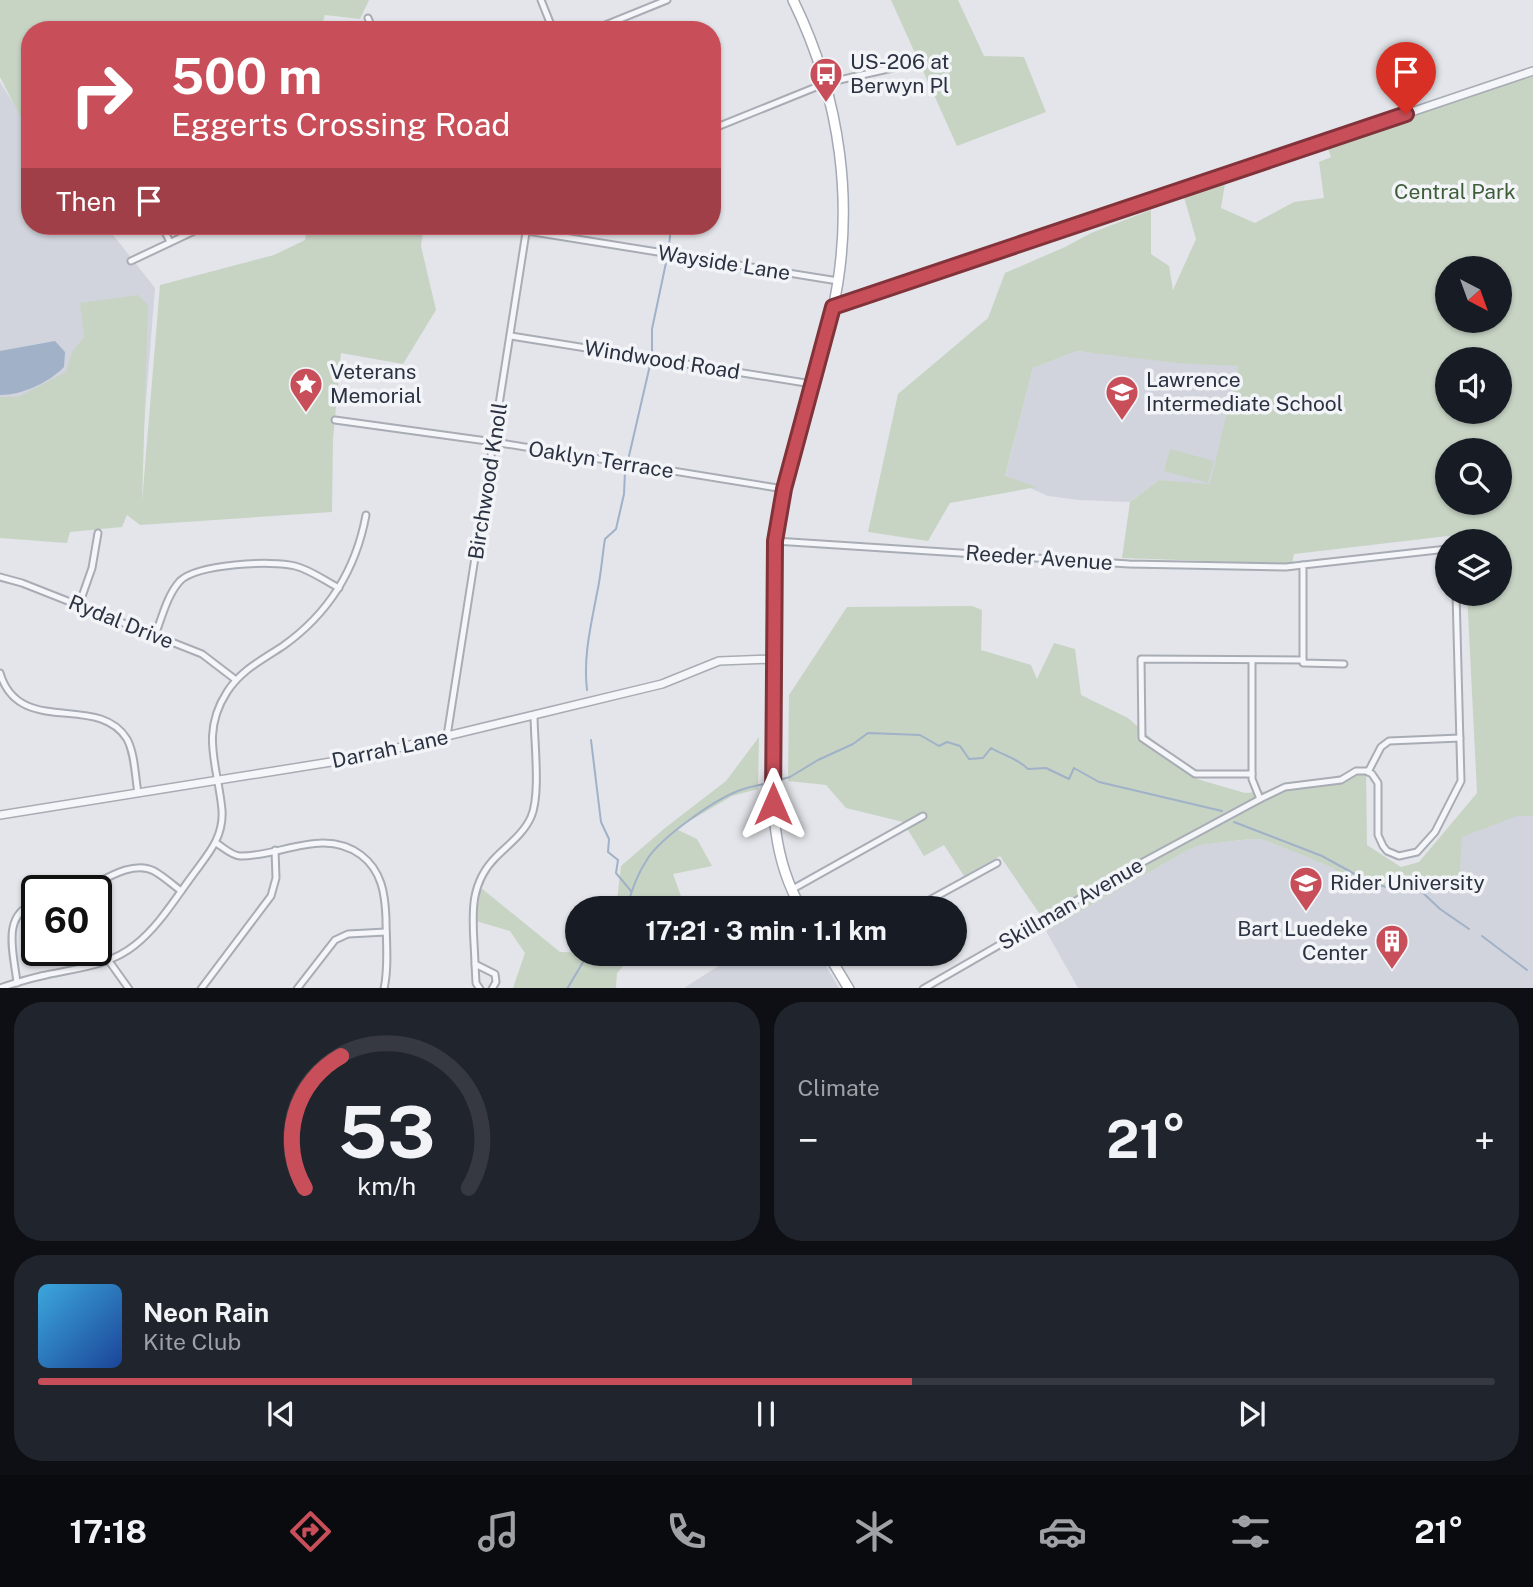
<!DOCTYPE html>
<html lang="en">
<head>
<meta charset="utf-8">
<style>
  body { margin:0; font-family:"Public Sans",sans-serif; background:#20242c; color:#f1f3f6; height:100vh; display:flex; flex-direction:column; font-size:26px; white-space:nowrap }
  * { box-sizing:border-box; margin:0 }
  p { font-size:23px; color:#9ea1a6 }
  .icon { flex:none; width:38px; height:38px; fill:none; stroke:currentColor; stroke-width:2; stroke-linecap:round; stroke-linejoin:round }
  .map { position:relative; height:988px; overflow:hidden }
  .panel { display:flex; flex-direction:column; gap:14px; padding:14px; background:#0d0f14; flex:1 }
  .panel>* { flex:none }
  .guide { position:absolute; left:21px; top:21px; width:700px; height:214px; border-radius:28px; box-shadow:0 2px 5px #0004; background:#c84f59; color:#fff; overflow:hidden }
  .needle { width:46px; rotate:139deg }
  .tools { position:absolute; left:1435px; top:256px; display:grid; gap:14px }
  .tools a { display:grid; place-items:center; width:77px; height:77px; border-radius:50%; background:#171b24; box-shadow:0 2px 5px #0004; font-size:35px }
  .speed { position:absolute; left:21px; top:875px; display:flex; gap:14px; font-size:35px; font-weight:700; text-align:center }
  .speed>* { display:grid; place-content:center; width:91px; height:91px; border-radius:50%; background:#171b24; box-shadow:0 2px 5px #0004; line-height:1 }
  .speed .limit { border:4px solid #111; border-radius:10px; background:#fff; color:#111 }
  .pin { position:absolute; display:grid; place-items:center; width:60px; height:60px; color:#fff; margin:-72px -30px; border-radius:50% 50% 50% 0; rotate:-45deg; box-shadow:0 0 7px #0007 }
  .pin .icon { rotate:45deg }
  .me { position:absolute; width:77px; margin:-38px; rotate:0deg; stroke-linejoin:round; filter:drop-shadow(0 0 5px #0008) }
  .turn { display:flex; align-items:center; gap:24px; height:147px; padding:0 35px; font-size:32px }
  .turn .icon { width:91px; height:91px; stroke-width:2.5 }
  .turn b { display:block; font-size:49px; line-height:60px }
  .then { display:flex; align-items:center; height:66px; padding:0 35px; background:#0003; gap:14px; font-size:26px }
  .big { font-size:52px; font-weight:700; line-height:1.1 }
  .panel .widget { flex:1; display:flex; flex-direction:column; justify-content:center; gap:10px; min-width:0; padding:0 24px; border-radius:28px; background:#20242c }
  .panel .dial { align-items:center; gap:0 }
  .dial svg { height:182px; overflow:visible; fill:none; stroke:#363941; stroke-width:7; stroke-linecap:round; text-anchor:middle }
  .dial text { fill:#f1f3f6; stroke:none }
  .song { display:flex; align-items:center; gap:21px }
  .cover { width:84px; height:84px; border-radius:10px; background:linear-gradient(135deg,hsl(200 70% 55%),hsl(220 70% 35%)) }
  .played { height:7px; border-radius:4px; background:linear-gradient(90deg,#c84f59 60%,#363941 60%) }
  .keys { display:flex; justify-content:space-around; direction:ltr }
  .heat { display:flex; justify-content:space-between; align-items:center; font-size:38px; direction:ltr }
  .panel .tiles { flex:1; display:grid; gap:14px; grid-template-columns:1fr 1fr }
  .widget:last-child { grid-column:span 2 }
  .trip { position:absolute; left:565px; top:896px; width:402px; height:70px; border-radius:35px; background:#171b24; box-shadow:0 2px 5px #0004; font-weight:700; line-height:70px; text-align:center }
  .tabs { display:flex; height:112px; justify-content:space-around; align-items:center; background:#090b0e; color:#9ea1a6 }
  .tabs .icon { width:49px; height:49px }
  .tabs .active { color:#c84f59 }
  .tabs b { font-size:32px; color:#f1f3f6 }
  .map>svg:first-child { display:block }
  .built { fill:#d1d4dc }
  .green { fill:#c7d4c4; fill-rule:evenodd }
  .water { fill:#a0b1c8 }
  .lines { fill:none; stroke-linecap:round; stroke-linejoin:round }
  .stream { stroke:#a0b1c8; stroke-width:2 }
  .minor-casing { stroke:#a8acb4; stroke-width:9 }
  .tertiary-casing { stroke:#a8acb4; stroke-width:10 }
  .primary-casing { stroke:#a3a9b5; stroke-width:12 }
  .minor { stroke:#f5f6f9; stroke-width:5 }
  .tertiary { stroke:#f5f6f9; stroke-width:7 }
  .primary { stroke:#fff; stroke-width:9 }
  .route-casing { stroke:#82333a; stroke-width:18 }
  .route { stroke:#c84f59; stroke-width:12 }
  .labels { text-anchor:middle; stroke-width:7; stroke-linejoin:round; paint-order:stroke }
  .poi-label { font-size:21px; fill:#2b3242; stroke:#f2f4f8; text-anchor:start }
  .park-label { font-size:21px; fill:#3e5d39; stroke:#f2f4f8 }
  .street-label { font-size:21px; fill:#2b3242; stroke:#f2f4f8 }
</style>
</head>
<body>
<div class="map">
<svg width="1533" height="989" viewBox="0 0 1533 989">
  <rect width="100%" height="100%" fill="#e3e5ea"/>
  <g class="built">
    <polygon points="0,82 30,130 30,226 106,226 155,288 139,488 0,512"/>
    <polygon points="1077,351 1238,366 1211,486 1159,480 1130,502 1079,500 1048,496 1005,477 1033,368"/>
    <polygon points="1517,815 1533,816 1533,988 1078,988 1046,931 1188,850 1201,845 1250,839 1260,839 1282,847 1333,868 1344,877 1409,894 1433,882 1460,875 1461,837"/>
    <polygon points="737,954 819,954 839,988 684,988"/>
  </g>
  <g class="green">
    <polygon points="0,0 369,0 360,19 325,15 321,27 316,30 30,30 30,125 20,116 0,77"/>
    <polygon points="891,0 958,0 984,56 1024,57 1046,112 957,146"/>
    <path d="M1533 66V816H1517L1462 837 1460 875 1455 884 1433 882 1409 894 1344 877 1333 868 1282 847 1260 839H1250L1201 845 1188 850 1046 931 1039 913 1000 856 964 876 944 845 924 856 903 822 846 808 826 785 788 781 789 695 847 607 972 606 982 610 981 650 1031 665 1037 679 1054 643 1075 649 1081 695 1128 718 1197 779 1245 793 1273 791 1366 769 1367 845 1401 867 1419 862 1477 793 1467 593H1500V541H1465V534L1294 554 1292 564 1122 558 1130 502 1159 480 1210 484 1238 366 1177 363 1077 351 1033 368 1005 476 1037 487 950 503 928 541 868 532 898 394 988 318 1005 273 1065 247 1091 233 1151 210V254L1169 266 1173 290 1196 239 1181 187 1227 171 1221 208 1255 223 1294 202 1324 198 1319 162 1331 157 1324 138ZM1447 268H1500V320H1447ZM1447 359H1500V411H1447ZM1447 450H1500V502H1447Z"/>
    <polygon points="308,226 424,226 421,246 436,310 403,364 341,353 333,439 332,512 140,525 127,515 122,527 70,532 67,543 0,538 0,397 18,397 66,372 72,352 84,337 80,303 138,295 148,305 142,502 160,285 274,255 305,240"/>
    <polygon points="1170,449 1214,461 1208,483 1164,471"/>
    <polygon points="759,737 758,789 732,796 676,829 697,839 712,866 673,874 682,899 674,908 616,908 621,866 665,828 726,781"/>
    <polygon points="475,883 560,952 634,954 617,973 616,988 513,988 525,953 510,931 476,921"/>
  </g>
  <path class="water" d="M55 341 65 352 64 367C48 383 22 395 0 395V351Z"/>
  <g class="lines">
    <g class="stream">
      <polyline points="669,246 671,226"/>
      <polyline points="652,351 652,329 667,258"/>
      <polyline points="629,456 650,365"/>
      <path d="M587 690C583 657 591 625 597 593 601 576 602 557 605 539L616 529 624 494 625 471"/>
      <polyline points="591,740 601,822 609,839 608,852 618,860 616,873 631,891"/>
      <path d="M775 781 790 777 818 760 853 744 868 733 920 735 939 746 947 742 960 746 969 759 983 758 991 748C1005 756 1017 758 1028 769L1046 768 1069 779 1074 768 1099 782 1222 811"/>
      <polyline points="1234,822 1322,856 1371,883 1394,889 1411,888 1422,892 1440,909 1469,929"/>
      <path d="M627 908C631 891 638 873 648 858 662 837 714 800 738 791 748 787 759 785 769 783"/>
      <polyline points="1482,936 1527,970"/>
      <polyline points="567,989 588,954"/>
    </g>
    <defs>
      <g id="minor">
        <polyline points="541,0 553,30"/>
        <polyline points="368,18 373,30"/>
        <polyline points="593,30 667,0"/>
        <polyline points="712,129 826,83 906,65"/>
        <polyline points="162,226 170,242"/>
        <polyline points="527,231 838,281"/>
        <polyline points="131,261 205,226"/>
        <polyline points="511,336 812,384"/>
        <polyline points="335,420 494,442 784,489"/>
        <polyline points="775,541 1129,564 1286,567 1303,565"/>
        <polyline points="0,577 22,583 202,654 236,680"/>
        <polyline points="79,605 92,568 98,533"/>
        <path d="M155 635C162 618 167 595 180 581 197 564 272 560 295 566 311 570 325 581 339 588"/>
        <polyline points="1252,660 1252,779 1260,799"/>
        <polyline points="1344,664 1303,663 1303,565 1447,549"/>
        <path d="M0 673C19 738 98 692 127 739 135 754 135 776 138 793"/>
        <polyline points="447,736 527,226"/>
        <polyline points="1368,772 1381,747 1389,741 1460,738"/>
        <polyline points="1252,774 1195,774 1142,738 1141,659 1303,660"/>
        <path d="M216 843C223 847 232 856 240 856 280 857 323 827 361 855 382 871 385 894 386 918 386 941 389 966 384 989"/>
        <polyline points="791,890 923,816"/>
        <path d="M81 891C101 882 132 859 154 871 163 876 172 884 181 891"/>
        <polyline points="915,908 997,863"/>
        <polyline points="109,961 129,989"/>
        <path d="M475 964C474 924 465 888 496 857 508 845 524 833 531 817 541 795 534 740 534 715"/>
        <path d="M17 983C14 953 0 914 37 902"/>
        <path d="M0 988C15 983 30 978 46 975 77 968 109 966 135 945 158 927 175 899 192 876 207 855 224 838 222 810 218 766 200 734 227 692 241 670 262 660 283 646 328 614 356 569 366 515"/>
        <polyline points="201,989 271,896 276,878 275,850"/>
        <polyline points="297,989 335,940 348,934 386,932"/>
        <polyline points="480,989 476,983 475,964 495,974 496,982 492,989"/>
        <polyline points="923,989 1145,861 1260,799 1285,787 1341,780 1356,771 1367,771 1372,774 1378,783 1378,835 1383,846 1387,851 1399,856 1417,852 1435,832 1461,781 1456,593"/>
      </g>
      <g id="tertiary">
        <polyline points="833,307 1533,71"/>
        <polyline points="0,815 356,758 662,684 719,661 773,659"/>
      </g>
      <g id="primary">
        <path d="M793 0C841 98 856 207 832 313 816 380 791 445 779 512 774 542 774 572 774 602 773 644 773 686 773 728 773 793 768 850 801 908"/>
        <polyline points="828,954 849,989"/>
      </g>
    </defs>
    <use href="#minor" class="minor-casing"/>
    <use href="#tertiary" class="tertiary-casing"/>
    <use href="#primary" class="primary-casing"/>
    <use href="#minor" class="minor"/>
    <use href="#tertiary" class="tertiary"/>
    <use href="#primary" class="primary"/>
  </g>
  <g class="lines">
    <defs>
      <polyline id="route" points="773,804 775,541 784,489 833,307 1406,114"/>
    </defs>
    <use href="#route" class="route-casing"/>
    <use href="#route" class="route"/>
  </g>
  <defs>
    <symbol id="bus-pin" viewBox="-11 -11 22 30"><path d="M0 17L-7.5 6A9.5 9.5 0 1 1 7.5 6Z" fill="#c84f59" stroke="#f2f4f8"/><path d="M-5-6H5V4H4V6H2V4H-2V6H-4V4H-5ZM-3.5-4V0h7V-4ZM-3.5 1.2v1.5H-2V1.2ZM2 1.2v1.5H3.5V1.2Z" fill="#fff"/></symbol>
    <symbol id="sight-pin" viewBox="-11 -11 22 30"><path d="M0 17L-7.5 6A9.5 9.5 0 1 1 7.5 6Z" fill="#c84f59" stroke="#f2f4f8"/><path d="M0-6L1.8-2.2L6-1.7L2.9 1.2L3.7 5.4L0 3.3L-3.7 5.4L-2.9 1.2L-6-1.7L-1.8-2.2Z" fill="#fff"/></symbol>
    <symbol id="school-pin" viewBox="-11 -11 22 30"><path d="M0 17L-7.5 6A9.5 9.5 0 1 1 7.5 6Z" fill="#c84f59" stroke="#f2f4f8"/><path d="M0-5L7-2L0 1L-7-2ZM-4 1L0 2.5L4 1V4Q0 6-4 4Z" fill="#fff"/></symbol>
    <symbol id="university-pin" viewBox="-11 -11 22 30"><path d="M0 17L-7.5 6A9.5 9.5 0 1 1 7.5 6Z" fill="#c84f59" stroke="#f2f4f8"/><path d="M0-5L7-2L0 1L-7-2ZM-4 1L0 2.5L4 1V4Q0 6-4 4Z" fill="#fff"/></symbol>
    <symbol id="building-pin" viewBox="-11 -11 22 30"><path d="M0 17L-7.5 6A9.5 9.5 0 1 1 7.5 6Z" fill="#c84f59" stroke="#f2f4f8"/><path d="M-4-6H4V6H1V3H-1V6H-4ZM-2.5-4.3h1.7v1.8h-1.7ZM.8-4.3h1.7v1.8H.8ZM-2.5-1h1.7V.8h-1.7ZM.8-1h1.7V.8H.8Z" fill="#fff"/></symbol>
  </defs>
  <g fill-rule="evenodd">
    <use href="#bus-pin" x="807" y="55" width="38" height="52"/>
    <use href="#sight-pin" x="287" y="365" width="38" height="52"/>
    <use href="#school-pin" x="1103" y="373" width="38" height="52"/>
    <use href="#university-pin" x="1287" y="864" width="38" height="52"/>
    <use href="#building-pin" x="1373" y="922" width="38" height="52"/>
  </g>
  <g class="labels">
    <g class="poi-label">
      <text x="850" y="69">US-206 at<tspan x="850" dy="24">Berwyn Pl</tspan></text>
      <text x="330" y="379">Veterans<tspan x="330" dy="24">Memorial</tspan></text>
      <text x="1146" y="387">Lawrence<tspan x="1146" dy="24">Intermediate School</tspan></text>
      <text x="1330" y="890">Rider University</text>
      <text x="1368" y="936" text-anchor="end">Bart Luedeke<tspan x="1368" dy="24">Center</tspan></text>
    </g>
    <g class="park-label">
      <text x="1455" y="199">Central Park</text>
    </g>
    <g class="street-label">
      <text transform="translate(724 263) rotate(9)" y="7">Wayside Lane</text>
      <text transform="translate(662 360) rotate(9)" y="7">Windwood Road</text>
      <text transform="translate(601 460) rotate(9)" y="7">Oaklyn Terrace</text>
      <text transform="translate(488 481) rotate(-81)" y="7">Birchwood Knoll</text>
      <text transform="translate(1039 558) rotate(4)" y="7">Reeder Avenue</text>
      <text transform="translate(121 622) rotate(22)" y="7">Rydal Drive</text>
      <text transform="translate(390 749) rotate(-12)" y="7">Darrah Lane</text>
      <text transform="translate(1071 904) rotate(-30)" y="7">Skillman Avenue</text>
    </g>
  </g>
</svg>
<div class="tools">
<a><svg class="needle" viewBox="-14 -14 28 28"><path d="M0-13l5 13h-10z" fill="#e53935"/><path d="M0 13l5-13h-10z" fill="#9ea1a6"/></svg></a>
<a><svg class="icon" aria-label="sound" viewBox="0 0 24 24"><path d="M4 9h4l5-4v14l-5-4H4zM17 9q2 3 0 6"/></svg></a>
<a><svg class="icon" aria-label="search" viewBox="0 0 24 24"><circle cx="10" cy="10" r="6"/><path d="M15 15l6 6"/></svg></a>
<a><svg class="icon" aria-label="layers" viewBox="0 0 24 24"><path d="M12 4l9 5-9 5-9-5zM3 14l9 5 9-5"/></svg></a>
</div>
<div class="speed"><div class="limit">60</div></div>
<div class="pin" style="left:1406px;top:114px;background:#d93025"><svg class="icon" aria-label="arrive" viewBox="0 0 24 24"><path d="M6 21V4h12l-3 4 3 4H6"/></svg></div>
<svg class="me" style="left:773px;top:804px" viewBox="-20 -20 40 40"><path d="M0-17L14 15 0 8-14 15z" fill="#c84f59" stroke="#fff" stroke-width="4"/></svg>
<div class="trip">17:21 · 3 min · 1.1 km</div>
<div class="guide">
<div class="turn"><svg class="icon" aria-label="right" viewBox="0 0 24 24"><path d="M7 20v-9h11M14 6l5 5-5 5"/></svg><div><b>500 m</b>Eggerts Crossing Road</div></div>
<div class="then">Then<svg class="icon" aria-label="arrive" viewBox="0 0 24 24"><path d="M6 21V4h12l-3 4 3 4H6"/></svg></div>
</div>
</div>
<section class="panel">
<div class="tiles">
<div class="widget dial"><svg viewBox="0 0 100 80">
<path d="M14 69A42 42 0 1 1 86 69"/>
<path d="M14 69A42 42 0 0 1 30 11" stroke="#c84f59"/>
<text x="50" y="56" font-size="32" font-weight="700">53</text>
<text x="50" y="72" font-size="11">km/h</text>
</svg></div>
<div class="widget"><p>Climate</p>
<div class="heat"><a>−</a><b class="big">21°</b><a>+</a></div>
</div>
<div class="widget">
<div class="song"><i class="cover"></i><div><b>Neon Rain</b><p>Kite Club</p></div></div>
<div class="played"></div>
<div class="keys"><svg class="icon" aria-label="previous" viewBox="0 0 24 24"><path d="M18 5L8 12l10 7zM5 5v14"/></svg><svg class="icon" aria-label="pause" viewBox="0 0 24 24"><path d="M8 5v14M16 5v14"/></svg><svg class="icon" aria-label="next" viewBox="0 0 24 24"><path d="M6 5l10 7-10 7zM19 5v14"/></svg></div>
</div>
</div>
</section>
<nav class="tabs">
<b>17:18</b>
<svg class="icon active" aria-label="directions" viewBox="0 0 24 24"><path d="M12 3l9 9-9 9-9-9zM9 14v-3h6M13 9l2 2-2 2"/></svg>
<svg class="icon" aria-label="music" viewBox="0 0 24 24"><path d="M9 18V5l10-2v13"/><circle cx="6" cy="18" r="3"/><circle cx="16" cy="16" r="3"/></svg>
<svg class="icon" aria-label="phone" viewBox="0 0 24 24"><path d="M5 4h4l2 5-3 2q2 4 5 5l2-3 5 2v4C11 20 4 13 5 4z"/></svg>
<svg class="icon" aria-label="climate" viewBox="0 0 24 24"><path d="M12 3v18M4 7l16 10M4 17L20 7"/></svg>
<svg class="icon" aria-label="car" viewBox="0 0 24 24"><path d="M5 17H2v-5l4-1 3-4h7l3 4 3 1v5h-3M9 17h6M6 11h13"/><circle cx="7" cy="17" r="2"/><circle cx="17" cy="17" r="2"/></svg>
<svg class="icon" aria-label="filters" viewBox="0 0 24 24"><path d="M4 7h16M4 17h16"/><circle cx="9" cy="7" r="2"/><circle cx="15" cy="17" r="2"/></svg>
<b>21°</b>
</nav>
</body>
</html>
